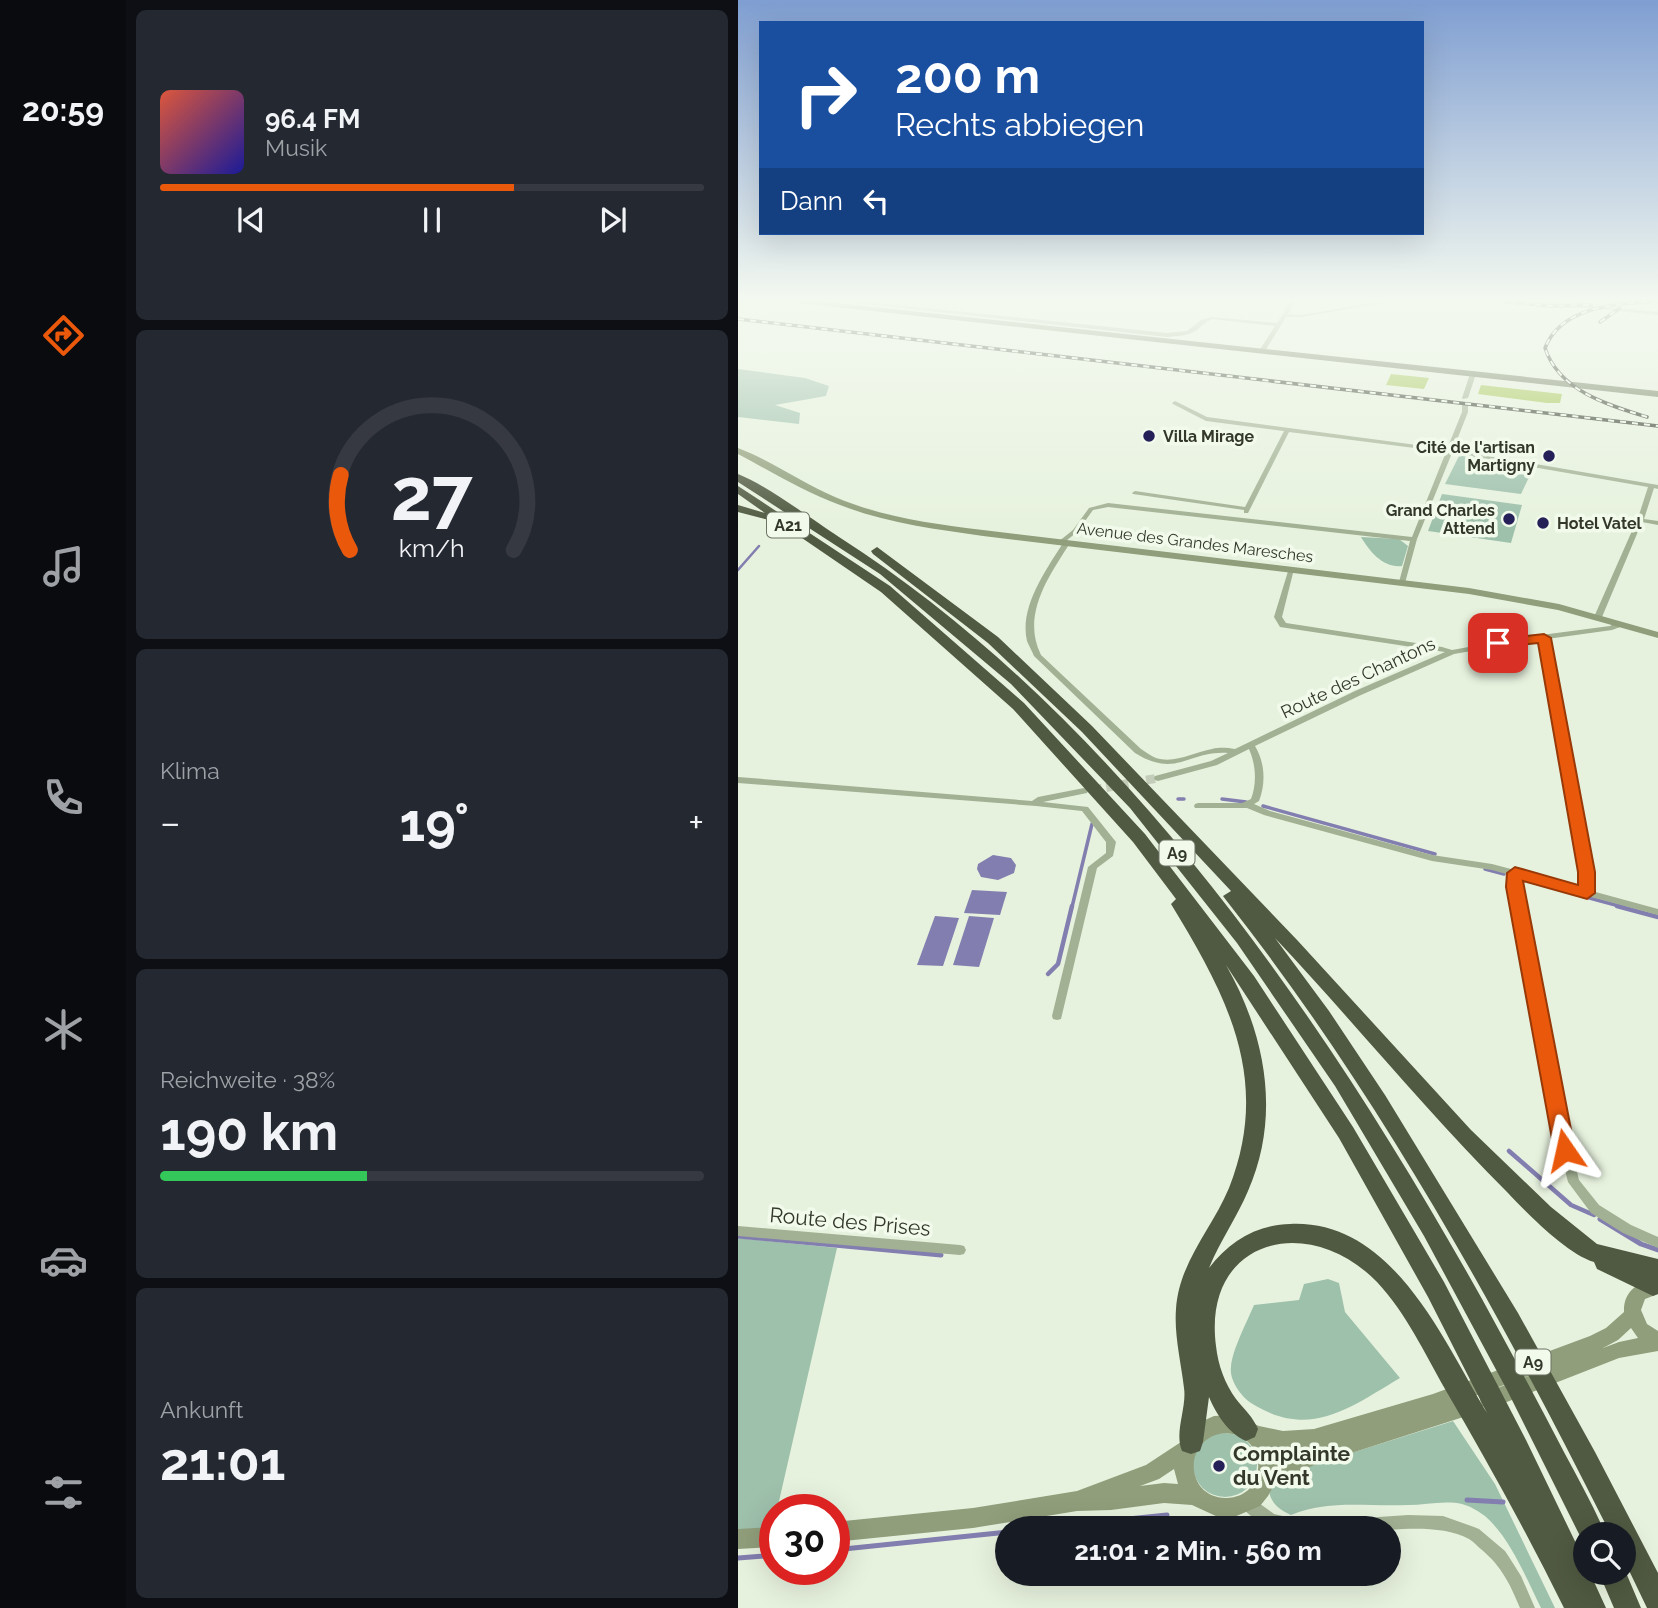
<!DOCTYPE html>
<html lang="de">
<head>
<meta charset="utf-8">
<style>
  body { margin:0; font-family:Raleway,sans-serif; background:#242831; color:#f1f3f6; height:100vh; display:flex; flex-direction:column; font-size:26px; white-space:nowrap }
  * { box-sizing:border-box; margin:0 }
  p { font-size:23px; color:#9ea1a6 }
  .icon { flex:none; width:38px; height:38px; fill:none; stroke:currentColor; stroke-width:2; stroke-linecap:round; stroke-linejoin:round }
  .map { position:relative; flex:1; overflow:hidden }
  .details { display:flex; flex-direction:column; gap:10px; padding:10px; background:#0d0f14; width:612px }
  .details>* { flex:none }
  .banner { position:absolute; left:21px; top:21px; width:665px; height:214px; border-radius:0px; box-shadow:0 7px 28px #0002; background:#1a4fa0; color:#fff; overflow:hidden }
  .controls { position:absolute; left:835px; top:1522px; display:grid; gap:14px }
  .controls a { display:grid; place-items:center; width:63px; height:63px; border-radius:50%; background:#171b24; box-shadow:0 7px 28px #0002; font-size:35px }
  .speed { position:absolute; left:21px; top:1494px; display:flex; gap:14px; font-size:35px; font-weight:700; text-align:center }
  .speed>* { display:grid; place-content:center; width:91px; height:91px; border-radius:50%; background:#171b24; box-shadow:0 7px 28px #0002; line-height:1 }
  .speed .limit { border:10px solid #d22; background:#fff; color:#111 }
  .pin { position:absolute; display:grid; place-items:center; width:60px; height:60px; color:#fff; margin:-30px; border-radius:14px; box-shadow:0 4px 10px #0006 }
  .me { position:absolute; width:77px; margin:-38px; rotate:349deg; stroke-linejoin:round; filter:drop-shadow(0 0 5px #0008) }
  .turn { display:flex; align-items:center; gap:24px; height:147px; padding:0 21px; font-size:32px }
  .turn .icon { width:91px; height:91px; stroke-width:2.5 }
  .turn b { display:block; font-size:49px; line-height:60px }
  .then { display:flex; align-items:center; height:66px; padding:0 21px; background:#0003; gap:14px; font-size:26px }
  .big { font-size:52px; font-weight:700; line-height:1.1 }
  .details .widget { flex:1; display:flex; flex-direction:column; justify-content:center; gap:10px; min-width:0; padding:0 24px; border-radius:10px; background:#242831 }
  .details .dial { align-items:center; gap:0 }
  .dial svg { height:182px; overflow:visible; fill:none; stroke:#363941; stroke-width:7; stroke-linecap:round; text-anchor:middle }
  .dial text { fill:#f1f3f6; stroke:none }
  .song { display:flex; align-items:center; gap:21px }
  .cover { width:84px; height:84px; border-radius:10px; background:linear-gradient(135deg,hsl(10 70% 55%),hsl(240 70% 35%)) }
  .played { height:7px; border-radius:4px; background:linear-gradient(90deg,#ea580c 65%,#363941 65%) }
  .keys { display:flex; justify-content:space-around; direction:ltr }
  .heat { display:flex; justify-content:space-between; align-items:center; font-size:38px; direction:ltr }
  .charge { height:10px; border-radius:5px; background:linear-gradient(90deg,#34c759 38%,#363941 0) }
  .trip { position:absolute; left:257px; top:1516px; width:406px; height:70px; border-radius:35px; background:#171b24; box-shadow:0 7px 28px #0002; font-weight:700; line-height:70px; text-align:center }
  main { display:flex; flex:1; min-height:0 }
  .menu { display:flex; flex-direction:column; width:126px; justify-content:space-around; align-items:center; background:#090b0e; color:#9ea1a6 }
  .menu .icon { width:49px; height:49px }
  .menu .active { color:#ea580c }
  .menu b { font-size:32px; color:#f1f3f6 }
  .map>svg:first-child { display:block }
  .green { fill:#9ec1ac }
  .water { fill:#827eaf }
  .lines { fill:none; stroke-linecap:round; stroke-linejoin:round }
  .stream-far3 { stroke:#827eaf; stroke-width:2.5 }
  .stream-far2 { stroke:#827eaf; stroke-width:3.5 }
  .stream-far1 { stroke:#827eaf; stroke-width:4.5 }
  .stream { stroke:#827eaf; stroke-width:5 }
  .building { fill:#a1c34b }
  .street-tunnel { stroke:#c3cdba; stroke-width:9; stroke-dasharray:9 4.5; stroke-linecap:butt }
  .street { fill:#a2b093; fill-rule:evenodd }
  .secondary { fill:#909e7b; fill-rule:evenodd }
  .primary { fill:#6e7a5b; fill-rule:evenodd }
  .highway { fill:#505941; fill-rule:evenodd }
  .rail-casing { stroke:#33382a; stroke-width:3.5 }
  .rail { stroke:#f1faeb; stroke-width:2; stroke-dasharray:6; stroke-linecap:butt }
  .route { fill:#ea580c; stroke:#983908; stroke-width:2 }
  .poi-dot { fill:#262059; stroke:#f1faeb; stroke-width:2.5 }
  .labels { text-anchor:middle; stroke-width:7; stroke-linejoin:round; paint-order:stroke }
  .far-poi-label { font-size:16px; font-weight:bold; fill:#33382a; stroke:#f1faeb; text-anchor:start }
  .shield { fill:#f1faeb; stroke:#6c7264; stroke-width:2 }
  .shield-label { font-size:16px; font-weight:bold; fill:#33382a }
  .far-street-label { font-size:16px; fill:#33382a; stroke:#f1faeb }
  .street-label { font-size:18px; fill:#33382a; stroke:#f1faeb }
  .near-street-label { font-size:21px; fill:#33382a; stroke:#f1faeb }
  .near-poi-label { font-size:21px; font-weight:bold; fill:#33382a; stroke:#f1faeb; text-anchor:start }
</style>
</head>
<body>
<main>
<nav class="menu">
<b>20:59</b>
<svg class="icon active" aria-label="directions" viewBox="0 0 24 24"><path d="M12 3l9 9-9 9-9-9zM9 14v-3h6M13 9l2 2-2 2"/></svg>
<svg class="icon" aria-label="music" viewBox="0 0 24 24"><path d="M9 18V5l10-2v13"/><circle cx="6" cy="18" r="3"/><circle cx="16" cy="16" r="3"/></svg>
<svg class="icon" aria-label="phone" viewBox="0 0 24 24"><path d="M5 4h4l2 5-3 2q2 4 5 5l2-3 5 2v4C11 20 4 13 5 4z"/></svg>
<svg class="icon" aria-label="climate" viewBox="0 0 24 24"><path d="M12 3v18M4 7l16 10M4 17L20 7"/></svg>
<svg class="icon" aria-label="car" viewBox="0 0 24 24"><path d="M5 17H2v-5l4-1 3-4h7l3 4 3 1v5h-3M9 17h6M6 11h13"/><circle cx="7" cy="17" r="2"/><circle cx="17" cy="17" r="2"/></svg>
<svg class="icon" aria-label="filters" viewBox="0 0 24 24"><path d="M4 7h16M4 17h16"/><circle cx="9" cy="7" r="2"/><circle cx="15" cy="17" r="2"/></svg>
</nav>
<section class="details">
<div class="widget">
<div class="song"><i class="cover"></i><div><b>96.4 FM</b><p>Musik</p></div></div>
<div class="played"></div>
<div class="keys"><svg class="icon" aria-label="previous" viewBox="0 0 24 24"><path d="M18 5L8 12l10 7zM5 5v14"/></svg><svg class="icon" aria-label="pause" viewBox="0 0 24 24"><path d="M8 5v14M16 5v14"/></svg><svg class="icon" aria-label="next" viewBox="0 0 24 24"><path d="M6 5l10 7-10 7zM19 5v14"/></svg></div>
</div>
<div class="widget dial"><svg viewBox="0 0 100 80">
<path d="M14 69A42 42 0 1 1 86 69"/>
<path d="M14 69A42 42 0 0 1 10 36" stroke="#ea580c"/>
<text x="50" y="56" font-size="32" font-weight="700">27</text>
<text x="50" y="72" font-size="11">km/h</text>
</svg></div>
<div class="widget"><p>Klima</p>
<div class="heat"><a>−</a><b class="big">19°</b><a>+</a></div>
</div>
<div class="widget"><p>Reichweite · 38%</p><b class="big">190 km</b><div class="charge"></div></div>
<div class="widget"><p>Ankunft</p><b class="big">21:01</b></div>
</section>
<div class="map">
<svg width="920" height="1608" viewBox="0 0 920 1608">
  <rect width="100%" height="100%" fill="#e7f2de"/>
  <g class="green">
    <polygon points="0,369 67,378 91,386 88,396 37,405 62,413 61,424 0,417"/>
    <polygon points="721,456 727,456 796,467 783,494 707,484"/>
    <polygon points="704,494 784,505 773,543 690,531"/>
    <path d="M623 537 661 539 670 546 664 566C645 568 632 552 623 537Z"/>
    <polygon points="0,1238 99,1248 39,1510 37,1510 35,1520 27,1528 0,1531"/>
    <path d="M590 1279 601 1283 607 1312 662 1378C611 1408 572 1440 513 1403 503 1396 491 1380 493 1367 494 1350 509 1322 516 1305L561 1300 566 1284Z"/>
    <path d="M715 1421 757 1484 817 1608H803C788 1578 773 1539 747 1516 740 1511 732 1506 724 1504 707 1500 687 1505 670 1505 628 1507 592 1499 553 1515 542 1510 533 1504 531 1491L546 1474Z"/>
    <circle cx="487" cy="1465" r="32"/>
  </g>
  <g class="water">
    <polygon points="255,855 273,858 278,865 276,873 260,880 243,877 239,869 240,864"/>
    <polygon points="234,890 269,892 262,915 226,913"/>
    <polygon points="197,916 221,918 205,966 179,965"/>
    <polygon points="231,916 256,918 241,967 215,965"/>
  </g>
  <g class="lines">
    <polyline class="stream-far3" points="0,570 21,546"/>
    <g class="stream-far2">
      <polyline points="440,799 446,799"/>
      <polyline points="484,799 508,802"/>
      <polyline points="525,806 697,854"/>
      <polyline points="747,869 766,874"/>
      <polyline points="786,880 823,890"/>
      <polyline points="844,896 885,907"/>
      <polyline points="334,907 354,824"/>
    </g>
    <g class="stream-far1">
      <polyline points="879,906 920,917"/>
      <polyline points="310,974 320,964 334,906"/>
      <polyline points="771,1151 833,1205 856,1215"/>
    </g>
    <g class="stream">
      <polyline points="862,1219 903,1244 920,1250"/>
      <polyline points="0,1236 203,1255"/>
      <polyline points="729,1500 765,1502"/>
      <polyline points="303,1528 429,1515"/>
      <polyline points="96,1550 270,1532"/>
      <polyline points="0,1558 37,1555"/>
    </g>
  </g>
  <g class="building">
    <polygon points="653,374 691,378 686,389 648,385"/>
    <polygon points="743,385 824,394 822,403 809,403 740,394"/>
  </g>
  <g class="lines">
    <polyline class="street-tunnel" points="355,790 420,778"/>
    <g class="street">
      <path d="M107 301H120L429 333 449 331 463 320 474 317 539 323 553 301H557L550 314 564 315 647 301H656L564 317H548L527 351 524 353 521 351 537 326 474 319C467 322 465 325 459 330 450 336 439 336 429 337L109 302Z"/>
      <polygon points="786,301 800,301 920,312 920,315 788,302"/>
      <polygon points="735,372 738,374 730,398 725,399 724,398 732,374"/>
      <path d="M437 401 469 417 709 449 724 412V405L727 403 730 405V412L715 450 920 485V489L916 488 906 519 920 521V525L904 522 864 617 860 619 856 617 901 515 910 487 714 453 679 539 667 583H663L661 582 672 541 370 507 355 510 339 532 328 541 332 543C311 576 283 615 303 655L403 749C408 752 413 756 418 758 437 764 456 752 474 749 483 747 489 748 497 749L617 691 707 652 542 627 536 617 551 568H555L556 569 544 617 548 623 704 647 714 650 780 638 872 626 879 622H885V626L874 630 809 639 854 872V891L920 909V915L782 878V887L827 1122 841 1180 861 1205 893 1225 920 1237V1248L885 1233 853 1213 830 1182 815 1122 772 887V875L754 870 694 861 526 815 509 808H457L456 806 457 804 460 803H504L513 799C519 783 518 765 511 749L479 765 420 781 417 780 416 778 417 776 473 761 490 753C451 750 439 779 397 753L296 656C294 651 291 646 289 641 281 607 308 570 325 543H321L320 542 335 530 351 508 370 503 674 537 708 452 551 432 510 513H506V510L395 494 394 493 397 491 507 507 546 431 468 421 435 404 434 403ZM802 639 844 872V888L754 864 694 855 532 811 516 804 521 801C528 783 527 763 517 746L623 695 716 654Z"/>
      <polygon points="0,777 294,801 300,797 346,788 349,789 350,791 349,793 305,802 350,807 378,842 375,856 359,868 323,1019 319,1020 315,1019 314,1016 350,867 368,853 368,842 344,811 298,806 0,783"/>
      <polygon points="0,1226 222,1245 226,1246 228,1250 226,1254 222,1255 0,1236"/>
      <path d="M509 1496 514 1498 536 1514 562 1520H597L670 1515 705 1516 736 1527 741 1529 767 1551 771 1557 783 1576 797 1608H782C772 1584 764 1567 744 1550 740 1547 736 1542 731 1539 709 1527 676 1528 651 1530V1528H532C522 1523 506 1513 502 1503L504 1498Z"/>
    </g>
    <g class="secondary">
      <path d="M0 448C34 461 64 483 97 497 144 517 195 524 245 530L731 588 821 604 920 632V638L820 610 731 594 245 536C197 529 148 523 102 505 66 492 34 472 0 454Z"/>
      <path d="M920 1278V1294L907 1299 903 1310 909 1324 920 1331V1351L881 1358 751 1409 744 1406 742 1400 744 1394 819 1365 734 1397 741 1400 743 1406 741 1412 576 1465 536 1485 530 1496 522 1506 496 1517H480L454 1505 426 1503 373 1510 339 1511 235 1528 96 1542V1522L235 1508 339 1491 408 1465 443 1442 449 1433 458 1424 476 1416 496 1415 521 1426 545 1431 576 1429 695 1394 852 1336 868 1328 886 1312C885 1291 901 1281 920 1278ZM893 1328 900 1338 881 1342 865 1348 880 1340ZM488 1433C532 1436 530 1498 488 1498 446 1498 444 1436 488 1433ZM536 1448 545 1449 570 1448 540 1462ZM436 1469 440 1484 426 1483 402 1486 421 1479Z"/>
      <polygon points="37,1527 37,1547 0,1549 0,1529"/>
    </g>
    <polygon class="primary" points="57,301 80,301 920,391 920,397 61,303"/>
    <g class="highway">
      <path d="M0 474C30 486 72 518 101 537 379 715 585 1015 744 1299 772 1350 800 1402 827 1454 841 1480 856 1507 868 1535H847L846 1544 769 1390 686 1236 597 1086 499 943 392 808 273 684 142 574 0 482Z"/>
      <path d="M0 486 152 586 286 703 407 834 516 976 615 1127 706 1282 788 1440 847 1562V1573H852L868 1608H826C789 1533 749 1461 707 1389 686 1352 668 1313 639 1282 571 1212 464 1238 478 1346 480 1365 487 1384 498 1399 506 1409 515 1417 520 1429L517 1437 508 1441C491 1434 478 1414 471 1397L465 1442 462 1451 453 1454 444 1451C436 1432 449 1408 446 1388 443 1362 436 1335 438 1309 441 1262 474 1229 491 1188 534 1079 489 996 433 904L438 899 395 842 275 709 143 592 42 523 0 512V505L27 513 0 494ZM488 965 601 1138 690 1297 749 1413C705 1340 655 1219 552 1224 518 1225 491 1242 471 1268 482 1241 499 1217 510 1191 543 1116 528 1035 488 965Z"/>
      <path d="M139 547 260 637 354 726 560 941 733 1130 813 1207 859 1244 920 1259V1294L915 1296 859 1269 856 1262C829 1254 790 1214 770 1193 688 1111 616 1022 537 938L591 1011 647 1095 780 1313 857 1452 920 1573V1608H909L886 1560V1535H873C762 1314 641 1094 488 900L485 896 493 891 344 732 250 643 135 554 133 551Z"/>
      <polygon points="886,1568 903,1608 876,1608 861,1573 886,1573"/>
    </g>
    <defs>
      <g id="rail">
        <polyline points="761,301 813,306 853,305"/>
        <polyline points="0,319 920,426"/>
        <polyline points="862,322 882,308"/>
        <path d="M909 417C870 405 821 391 807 348 824 305 880 304 920 301"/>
      </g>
    </defs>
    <use href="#rail" class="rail-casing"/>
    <use href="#rail" class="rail"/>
  </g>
  <linearGradient id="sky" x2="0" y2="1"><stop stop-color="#7f9ed1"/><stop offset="0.57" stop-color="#f4f9f0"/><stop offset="1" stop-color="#f4f9f0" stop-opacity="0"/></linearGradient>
  <rect width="920" height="526" fill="url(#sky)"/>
  <polygon class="route" points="806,634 813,638 857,872 857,893 849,899 785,881 837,1150 834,1156 827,1158 819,1156 816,1150 768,887 769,873 777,867 840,885 840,872 800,643 760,647 753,643 760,639"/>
  <g class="poi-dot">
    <circle cx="411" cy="436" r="7"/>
    <circle cx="811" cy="456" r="7"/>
    <circle cx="771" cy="519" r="7"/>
    <circle cx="805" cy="523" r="7"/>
    <circle cx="481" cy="1466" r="7"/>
  </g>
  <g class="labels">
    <g class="far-poi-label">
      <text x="425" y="442">Villa Mirage</text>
      <text x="797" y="453" text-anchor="end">Cité de l'artisan<tspan x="797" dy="18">Martigny</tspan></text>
      <text x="757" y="516" text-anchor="end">Grand Charles<tspan x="757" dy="18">Attend</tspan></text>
      <text x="819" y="529">Hotel Vatel</text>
    </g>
    <g class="shield">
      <rect x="29" y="512.5" width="42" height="25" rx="5"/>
      <rect x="421.5" y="840.5" width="35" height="25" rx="5"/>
      <rect x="777.5" y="1349.5" width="35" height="25" rx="5"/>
    </g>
    <g class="shield-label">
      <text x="50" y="531">A21</text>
      <text x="439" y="859">A9</text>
      <text x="795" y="1368">A9</text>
    </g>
    <g class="far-street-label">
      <text transform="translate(457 542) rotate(7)" y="6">Avenue des Grandes Maresches</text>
    </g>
    <g class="street-label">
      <text transform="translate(620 678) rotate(-25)" y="6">Route des Chantons</text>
    </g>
    <g class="near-street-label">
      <text transform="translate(112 1222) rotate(5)" y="7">Route des Prises</text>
    </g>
    <g class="near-poi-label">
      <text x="495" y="1461">Complainte<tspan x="495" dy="24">du Vent</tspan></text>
    </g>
  </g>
</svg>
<div class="controls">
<a><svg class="icon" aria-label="search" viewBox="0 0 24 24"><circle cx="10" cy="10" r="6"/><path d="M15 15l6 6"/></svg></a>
</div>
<div class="speed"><div class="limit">30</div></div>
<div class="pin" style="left:760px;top:643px;background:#d93025"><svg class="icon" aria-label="arrive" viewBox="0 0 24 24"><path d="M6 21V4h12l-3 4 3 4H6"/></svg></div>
<svg class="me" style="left:827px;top:1150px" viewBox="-20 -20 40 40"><path d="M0-17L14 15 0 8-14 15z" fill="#ea580c" stroke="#fff" stroke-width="4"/></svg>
<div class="trip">21:01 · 2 Min. · 560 m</div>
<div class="banner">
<div class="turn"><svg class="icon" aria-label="right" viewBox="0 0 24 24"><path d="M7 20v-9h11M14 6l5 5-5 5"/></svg><div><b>200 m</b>Rechts abbiegen</div></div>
<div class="then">Dann<svg class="icon" aria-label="left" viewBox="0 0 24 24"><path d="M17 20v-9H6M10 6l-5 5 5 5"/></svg></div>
</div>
</div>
</main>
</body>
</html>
